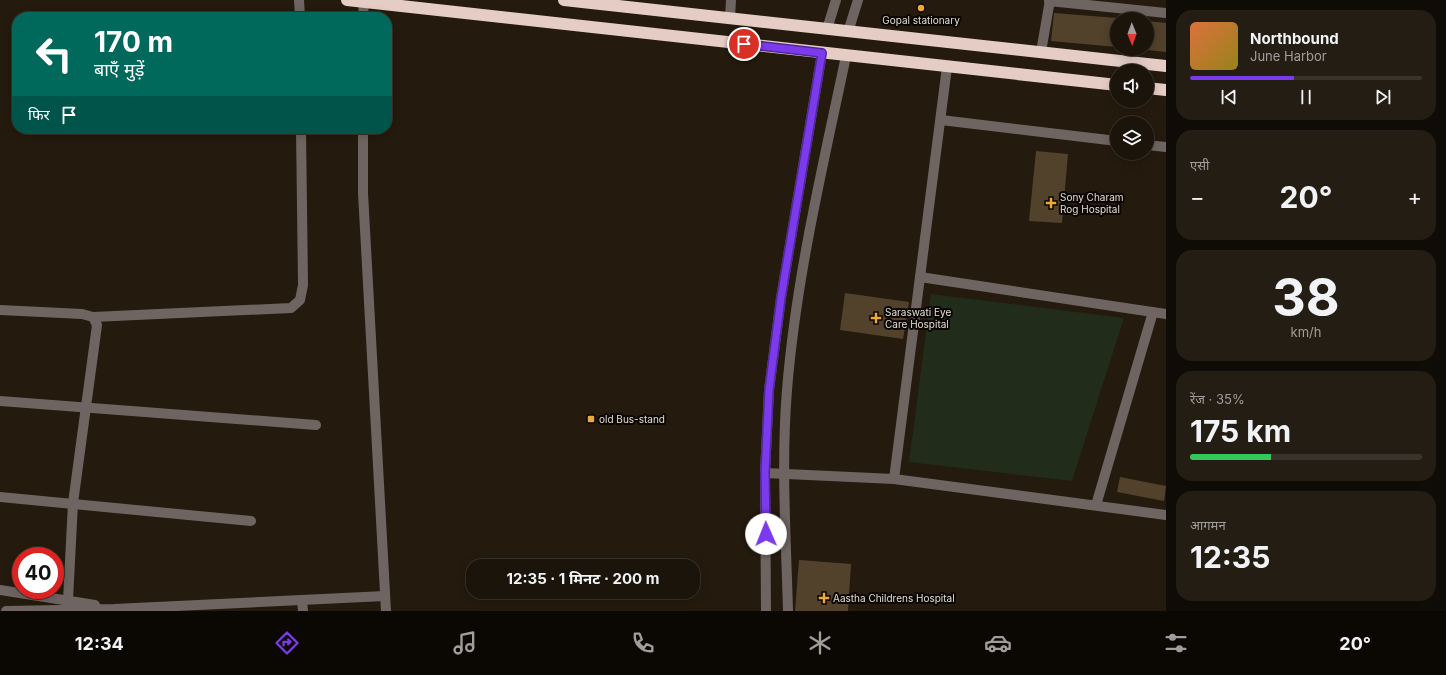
<!DOCTYPE html>
<html lang="hi">
<head>
<meta charset="utf-8">
<style>
  body { margin:0; font-family:Inter,"Noto Sans Devanagari",sans-serif; background:#241d13; color:#f1f3f6; height:100vh; display:flex; flex-direction:column; font-size:15px; white-space:nowrap }
  * { box-sizing:border-box; margin:0 }
  p { font-size:13px; color:#a09e9c }
  .icon { flex:none; width:22px; height:22px; fill:none; stroke:currentColor; stroke-width:2; stroke-linecap:round; stroke-linejoin:round }
  .map { position:relative; flex:1; overflow:hidden }
  .sheet { display:flex; flex-direction:column; gap:10px; padding:10px; background:#0f0b06; width:280px }
  .sheet>* { flex:none }
  .top-card { position:absolute; left:12px; top:12px; width:380px; height:122px; border-radius:16px; box-shadow:0 2px 10px #0003,0 0 0 1px #39332b; background:#00695c; color:#fff; overflow:hidden }
  .needle { width:26px; rotate:179deg }
  .controls { position:absolute; left:1110px; top:12px; display:grid; gap:8px }
  .controls a { display:grid; place-items:center; width:44px; height:44px; border-radius:50%; background:#1b140a; box-shadow:0 2px 10px #0003,0 0 0 1px #39332b; font-size:20px }
  .speed { position:absolute; left:12px; top:547px; display:flex; gap:8px; font-size:20px; font-weight:700; text-align:center }
  .speed>* { display:grid; place-content:center; width:52px; height:52px; border-radius:50%; background:#1b140a; box-shadow:0 2px 10px #0003,0 0 0 1px #39332b; line-height:1 }
  .speed .limit { border:6px solid #d22; background:#fff; color:#111 }
  .pin { position:absolute; display:grid; place-items:center; width:34px; height:34px; color:#fff; margin:-17px; border:2px solid #fff; border-radius:50%; box-shadow:0 1px 4px #0007 }
  .me { position:absolute; width:44px; margin:-22px; rotate:359deg; stroke-linejoin:round; filter:drop-shadow(0 0 3px #0008) }
  .turn { display:flex; align-items:center; gap:14px; height:84px; padding:0 16px; font-size:18px }
  .turn .icon { width:52px; height:52px; stroke-width:2.5 }
  .turn b { display:block; font-size:28px; line-height:34px }
  .then { display:flex; align-items:center; height:38px; padding:0 16px; background:#0003; gap:8px; font-size:15px }
  .big { font-size:30px; font-weight:700; line-height:1.1 }
  .sheet .card { flex:1; display:flex; flex-direction:column; justify-content:center; gap:6px; min-width:0; padding:0 14px; border-radius:16px; background:#241d13 }
  .sheet .dial { align-items:center; gap:0 }
  .dial b { font-size:52px; line-height:1 }
  .song { display:flex; align-items:center; gap:12px }
  .cover { width:48px; height:48px; border-radius:6px; background:linear-gradient(135deg,hsl(20 70% 55%),hsl(50 70% 35%)) }
  .played { height:4px; border-radius:2px; background:linear-gradient(90deg,#7c3aed 45%,#39332b 45%) }
  .keys { display:flex; justify-content:space-around; direction:ltr }
  .heat { display:flex; justify-content:space-between; align-items:center; font-size:22px; direction:ltr }
  .charge { height:6px; border-radius:3px; background:linear-gradient(90deg,#34c759 35%,#39332b 0) }
  .trip { position:absolute; left:466px; top:559px; width:234px; height:40px; border-radius:16px; background:#1b140a; box-shadow:0 2px 10px #0003,0 0 0 1px #39332b; font-weight:700; line-height:40px; text-align:center }
  .tabs { display:flex; height:64px; justify-content:space-around; align-items:center; background:#0b0804; color:#a09e9c }
  .tabs .icon { width:28px; height:28px }
  .tabs .active { color:#7c3aed }
  .tabs b { font-size:18px; color:#f1f3f6 }
  main { display:flex; flex:1; min-height:0 }
  .map>svg:first-child { display:block }
  .green { fill:#212c1b }
  .building { fill:#52422c }
  .lines { fill:none; stroke-linecap:round; stroke-linejoin:round }
  .minor { stroke:#6e6562; stroke-width:10 }
  .highway { stroke:#e5cdc6; stroke-width:12 }
  .route-casing { stroke:#51269a; stroke-width:10 }
  .route { stroke:#7c3aed; stroke-width:7 }
  .poi-dot { fill:#eca93a; stroke:#0a0603; stroke-width:1.5 }
  .labels { text-anchor:middle; stroke-width:4; stroke-linejoin:round; paint-order:stroke }
  .poi-label { font-size:10px; fill:#e3dcd4; stroke:#0a0603; text-anchor:start }
</style>
</head>
<body>
<main>
<div class="map">
<svg width="1166" height="611" viewBox="0 0 1166 611">
  <rect width="100%" height="100%" fill="#241a0d"/>
  <polygon class="green" points="931,294 1124,318 1072,481 909,462"/>
  <g class="building">
    <polygon points="1054,13 1117,18 1117,47 1051,41"/>
    <polygon points="1147,21 1166,23 1166,52 1147,50"/>
    <polygon points="1036,151 1068,154 1062,223 1029,221"/>
    <polygon points="845,293 909,302 903,339 840,330"/>
    <polygon points="1120,477 1166,486 1164,501 1117,492"/>
    <polygon points="799,560 851,564 848,611 795,611"/>
  </g>
  <g class="lines">
    <g class="minor">
      <polyline points="299,0 300,17"/>
      <polyline points="1049,1 1166,13"/>
      <polyline points="363,17 364,0"/>
      <polyline points="730,18 731,0"/>
      <polyline points="827,29 836,0"/>
      <polyline points="848,32 858,0"/>
      <polyline points="1041,52 1050,0"/>
      <polyline points="941,120 1117,141"/>
      <polyline points="363,129 363,193 386,611"/>
      <polyline points="1147,145 1166,147"/>
      <polyline points="920,277 1166,314"/>
      <polyline points="0,310 82,314 93,317 97,325 73,503 68,600"/>
      <polyline points="93,317 291,308 300,300 303,285 301,129"/>
      <polyline points="0,401 316,425"/>
      <polyline points="765,473 894,479 1166,515"/>
      <polyline points="894,479 947,67"/>
      <polyline points="0,497 251,521"/>
      <polyline points="1096,505 1153,312"/>
      <polyline points="0,590 95,605"/>
      <polyline points="302,600 303,611"/>
      <polyline points="6,611 114,609 385,596"/>
      <polyline points="766,611 765,473 769,390 781,298 822,53"/>
      <path d="M788 611C786 538 781 463 787 390 796 277 823 166 846 56"/>
    </g>
    <g class="highway">
      <polyline points="347,0 1117,85"/>
      <polyline points="564,0 1166,66"/>
      <polyline points="1147,88 1166,90"/>
    </g>
  </g>
  <g class="lines">
    <defs>
      <polyline id="route" points="744,44 822,53 781,298 769,390 765,473 766,534"/>
    </defs>
    <use href="#route" class="route-casing"/>
    <use href="#route" class="route"/>
  </g>
  <g class="poi-dot">
    <circle cx="921" cy="8" r="4"/>
    <path d="M1049 197h4v4h4v4h-4v4h-4v-4h-4v-4h4z"/>
    <path d="M874 312h4v4h4v4h-4v4h-4v-4h-4v-4h4z"/>
    <rect x="587" y="415" width="8" height="8" rx="2"/>
    <path d="M822 592h4v4h4v4h-4v4h-4v-4h-4v-4h4z"/>
  </g>
  <g class="labels">
    <g class="poi-label">
      <text x="921" y="24" text-anchor="middle">Gopal stationary</text>
      <text x="1060" y="201">Sony Charam<tspan x="1060" dy="12">Rog Hospital</tspan></text>
      <text x="885" y="316">Saraswati Eye<tspan x="885" dy="12">Care Hospital</tspan></text>
      <text x="599" y="423">old Bus-stand</text>
      <text x="833" y="602">Aastha Childrens Hospital</text>
    </g>
  </g>
</svg>
<div class="controls">
<a><svg class="needle" viewBox="-14 -14 28 28"><path d="M0-13l5 13h-10z" fill="#e53935"/><path d="M0 13l5-13h-10z" fill="#a09e9c"/></svg></a>
<a><svg class="icon" aria-label="sound" viewBox="0 0 24 24"><path d="M4 9h4l5-4v14l-5-4H4zM17 9q2 3 0 6"/></svg></a>
<a><svg class="icon" aria-label="layers" viewBox="0 0 24 24"><path d="M12 4l9 5-9 5-9-5zM3 14l9 5 9-5"/></svg></a>
</div>
<div class="speed"><div class="limit">40</div></div>
<div class="pin" style="left:744px;top:44px;background:#d93025"><svg class="icon" aria-label="arrive" viewBox="0 0 24 24"><path d="M6 21V4h12l-3 4 3 4H6"/></svg></div>
<svg class="me" style="left:766px;top:534px" viewBox="-20 -20 40 40"><circle r="19" fill="#fff"/><path d="M0-13L10 11 0 6-10 11z" fill="#7c3aed"/></svg>
<div class="trip">12:35 · 1 मिनट · 200 m</div>
<div class="top-card">
<div class="turn"><svg class="icon" aria-label="left" viewBox="0 0 24 24"><path d="M17 20v-9H6M10 6l-5 5 5 5"/></svg><div><b>170 m</b>बाएँ मुड़ें</div></div>
<div class="then">फिर<svg class="icon" aria-label="arrive" viewBox="0 0 24 24"><path d="M6 21V4h12l-3 4 3 4H6"/></svg></div>
</div>
</div>
<section class="sheet">
<div class="card">
<div class="song"><i class="cover"></i><div><b>Northbound</b><p>June Harbor</p></div></div>
<div class="played"></div>
<div class="keys"><svg class="icon" aria-label="previous" viewBox="0 0 24 24"><path d="M18 5L8 12l10 7zM5 5v14"/></svg><svg class="icon" aria-label="pause" viewBox="0 0 24 24"><path d="M8 5v14M16 5v14"/></svg><svg class="icon" aria-label="next" viewBox="0 0 24 24"><path d="M6 5l10 7-10 7zM19 5v14"/></svg></div>
</div>
<div class="card"><p>एसी</p>
<div class="heat"><a>−</a><b class="big">20°</b><a>+</a></div>
</div>
<div class="card dial"><b>38</b><p>km/h</p></div>
<div class="card"><p>रेंज · 35%</p><b class="big">175 km</b><div class="charge"></div></div>
<div class="card"><p>आगमन</p><b class="big">12:35</b></div>
</section>
</main>
<nav class="tabs">
<b>12:34</b>
<svg class="icon active" aria-label="directions" viewBox="0 0 24 24"><path d="M12 3l9 9-9 9-9-9zM9 14v-3h6M13 9l2 2-2 2"/></svg>
<svg class="icon" aria-label="music" viewBox="0 0 24 24"><path d="M9 18V5l10-2v13"/><circle cx="6" cy="18" r="3"/><circle cx="16" cy="16" r="3"/></svg>
<svg class="icon" aria-label="phone" viewBox="0 0 24 24"><path d="M5 4h4l2 5-3 2q2 4 5 5l2-3 5 2v4C11 20 4 13 5 4z"/></svg>
<svg class="icon" aria-label="climate" viewBox="0 0 24 24"><path d="M12 3v18M4 7l16 10M4 17L20 7"/></svg>
<svg class="icon" aria-label="car" viewBox="0 0 24 24"><path d="M5 17H2v-5l4-1 3-4h7l3 4 3 1v5h-3M9 17h6M6 11h13"/><circle cx="7" cy="17" r="2"/><circle cx="17" cy="17" r="2"/></svg>
<svg class="icon" aria-label="filters" viewBox="0 0 24 24"><path d="M4 7h16M4 17h16"/><circle cx="9" cy="7" r="2"/><circle cx="15" cy="17" r="2"/></svg>
<b>20°</b>
</nav>
</body>
</html>
